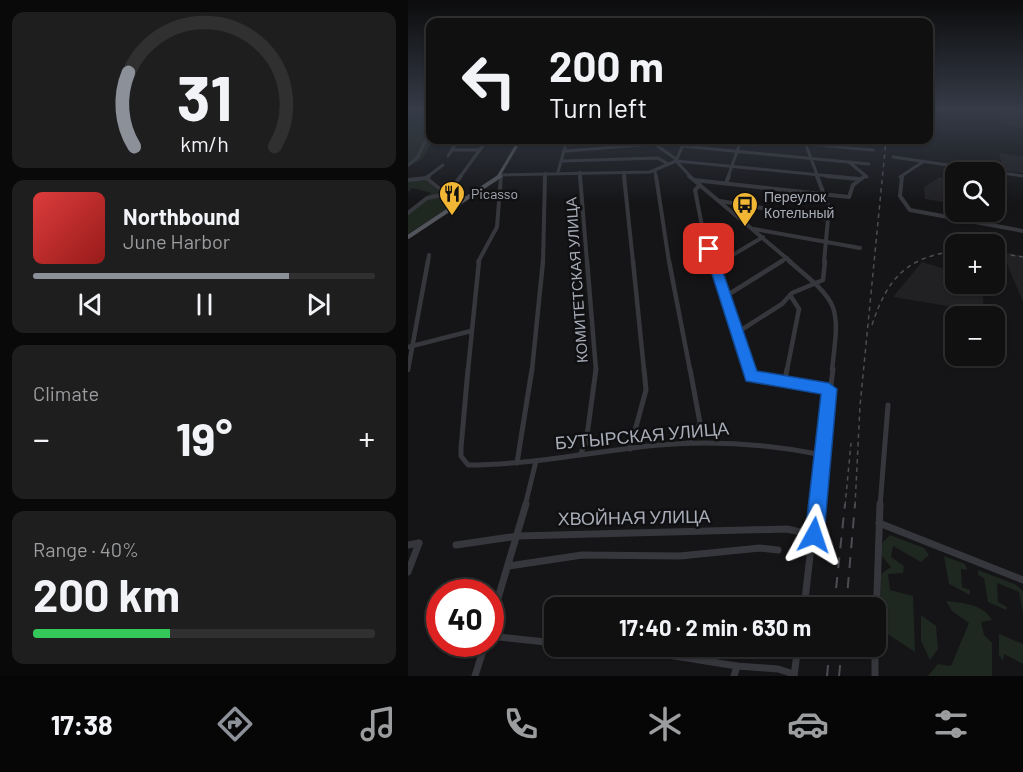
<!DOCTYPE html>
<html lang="en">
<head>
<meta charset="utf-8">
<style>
  body { margin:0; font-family:Barlow,sans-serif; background:#1e1e1f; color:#f1f3f6; height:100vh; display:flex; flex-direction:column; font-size:22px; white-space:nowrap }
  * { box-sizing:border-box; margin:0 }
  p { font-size:20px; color:#9c9d9f }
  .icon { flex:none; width:33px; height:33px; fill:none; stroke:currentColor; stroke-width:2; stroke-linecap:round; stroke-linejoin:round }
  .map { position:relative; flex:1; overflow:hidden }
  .drawer { display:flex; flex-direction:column; gap:12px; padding:12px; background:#090909; width:408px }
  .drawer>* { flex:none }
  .banner { position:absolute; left:18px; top:18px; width:507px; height:126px; border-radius:12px; box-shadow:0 2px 4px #0004,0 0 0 2px #303031; background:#101011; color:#f1f3f6; overflow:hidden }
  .buttons { position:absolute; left:537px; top:162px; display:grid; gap:12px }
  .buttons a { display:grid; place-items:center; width:60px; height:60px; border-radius:12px; background:#101011; box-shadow:0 2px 4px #0004,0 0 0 2px #303031; font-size:30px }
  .speed { position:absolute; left:18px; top:579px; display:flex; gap:12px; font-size:30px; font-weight:700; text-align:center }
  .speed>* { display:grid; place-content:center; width:78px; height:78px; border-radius:50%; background:#101011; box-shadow:0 2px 4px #0004,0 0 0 2px #303031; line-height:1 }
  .speed .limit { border:9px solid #d22; background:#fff; color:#111 }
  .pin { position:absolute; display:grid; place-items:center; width:51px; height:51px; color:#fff; margin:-26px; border-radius:12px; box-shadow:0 3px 9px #0006 }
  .me { position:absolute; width:66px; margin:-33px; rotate:5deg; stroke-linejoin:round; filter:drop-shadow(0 0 4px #0008) }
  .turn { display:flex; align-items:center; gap:21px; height:126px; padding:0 24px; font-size:27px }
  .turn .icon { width:78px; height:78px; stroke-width:2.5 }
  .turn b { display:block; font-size:42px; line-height:51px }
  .big { font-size:45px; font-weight:700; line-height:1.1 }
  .drawer .tile { flex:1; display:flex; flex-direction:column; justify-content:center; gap:9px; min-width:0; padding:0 21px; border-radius:12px; background:#1e1e1f }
  .drawer .dial { align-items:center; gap:0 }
  .dial svg { height:156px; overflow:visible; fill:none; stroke:#303031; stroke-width:7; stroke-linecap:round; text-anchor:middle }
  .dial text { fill:#f1f3f6; stroke:none }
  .song { display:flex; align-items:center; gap:18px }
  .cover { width:72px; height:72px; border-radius:9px; background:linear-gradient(135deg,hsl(0 70% 55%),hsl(0 70% 35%)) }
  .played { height:6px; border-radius:3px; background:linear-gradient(90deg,#8c9099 75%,#303031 75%) }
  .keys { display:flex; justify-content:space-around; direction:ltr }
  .heat { display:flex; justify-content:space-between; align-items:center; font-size:33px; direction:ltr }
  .charge { height:9px; border-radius:4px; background:linear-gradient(90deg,#34c759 40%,#303031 0) }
  .trip { position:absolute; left:136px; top:597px; width:342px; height:60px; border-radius:12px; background:#101011; box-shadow:0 2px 4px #0004,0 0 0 2px #303031; font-weight:700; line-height:60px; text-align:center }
  .menu { display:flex; height:96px; justify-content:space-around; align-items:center; background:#060607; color:#9c9d9f }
  .menu .icon { width:42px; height:42px }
  .menu .on { color:#8c9099 }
  .menu b { font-size:27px; color:#f1f3f6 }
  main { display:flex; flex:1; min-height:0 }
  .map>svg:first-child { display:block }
  .built { fill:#212124 }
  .green { fill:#1f2721 }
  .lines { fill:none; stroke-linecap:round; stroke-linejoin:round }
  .minor-far4 { stroke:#36373c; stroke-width:3 }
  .minor-far3 { stroke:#36373c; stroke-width:4 }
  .minor-far2 { stroke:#36373c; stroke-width:4.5 }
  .minor-far1 { stroke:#36373c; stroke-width:5 }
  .minor { stroke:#36373c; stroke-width:7 }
  .major-far1 { stroke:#52545b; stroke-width:3 }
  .major { stroke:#52545b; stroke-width:4 }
  .rail-far1 { stroke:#4b4d53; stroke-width:1.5; stroke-dasharray:4.5 4; stroke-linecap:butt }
  .rail { stroke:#4b4d53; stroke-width:2; stroke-dasharray:11 9; stroke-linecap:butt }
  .route { fill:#1a73e8; stroke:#114b97; stroke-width:1.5 }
  .labels { text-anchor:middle; stroke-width:5; stroke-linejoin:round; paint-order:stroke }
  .far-poi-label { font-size:14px; fill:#a7acb7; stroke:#101012; text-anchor:start }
  .street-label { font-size:15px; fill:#a7acb7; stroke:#101012 }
  .near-street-label { font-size:18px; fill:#a7acb7; stroke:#101012 }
</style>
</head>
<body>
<main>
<section class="drawer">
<div class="tile dial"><svg viewBox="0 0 100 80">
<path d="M14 69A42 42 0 1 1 86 69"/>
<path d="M14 69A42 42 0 0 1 11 31" stroke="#8c9099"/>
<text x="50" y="56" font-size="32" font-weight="700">31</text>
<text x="50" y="72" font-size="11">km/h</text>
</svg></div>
<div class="tile">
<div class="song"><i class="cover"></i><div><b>Northbound</b><p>June Harbor</p></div></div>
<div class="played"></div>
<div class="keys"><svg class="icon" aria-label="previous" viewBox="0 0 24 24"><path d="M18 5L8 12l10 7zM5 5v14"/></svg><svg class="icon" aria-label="pause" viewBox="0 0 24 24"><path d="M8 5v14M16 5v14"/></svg><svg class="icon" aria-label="next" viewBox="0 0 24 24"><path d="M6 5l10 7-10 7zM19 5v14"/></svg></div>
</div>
<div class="tile"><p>Climate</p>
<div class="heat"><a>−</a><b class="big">19°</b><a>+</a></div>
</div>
<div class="tile"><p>Range · 40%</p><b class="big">200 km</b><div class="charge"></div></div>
</section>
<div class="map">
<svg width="615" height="676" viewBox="0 0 615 676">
  <rect width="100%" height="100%" fill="#151517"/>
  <g class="built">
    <polygon points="589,109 615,109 615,128 601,126 600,123 589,119 588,115 591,115"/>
    <polygon points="591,153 615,156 615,173 596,171"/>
    <polygon points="532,177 547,179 547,204 517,199 516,187"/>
    <polygon points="595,252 615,256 615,302 594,252"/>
    <polygon points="514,262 547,272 548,284 574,284 576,312 485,297"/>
  </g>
  <g class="green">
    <polygon points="0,109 22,109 22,140 25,140 14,159 0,167"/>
    <polygon points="17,180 46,204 0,234 0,214 23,193 4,188 0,192 0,181"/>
    <polygon points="482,535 516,548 521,555 513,562 485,546 483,557 496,566 495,573 480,574 482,590 505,596 507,652 472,629 473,574 483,567 473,555 475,542"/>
    <polygon points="536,556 557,564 559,570 553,569 554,587 562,590 562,595 541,584"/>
    <polygon points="570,570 607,584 615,591 615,613 611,592 589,583 590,602 599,607 598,610 580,602 576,578 570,575"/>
    <path d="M538 601C555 603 575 604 584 620L573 622 576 635 584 643V676H520L530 664 543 666 561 623 544 611Z"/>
    <polygon points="513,615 528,626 530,649 522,660 513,641"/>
    <polygon points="591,634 615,644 615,664 596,654 595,661 591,655"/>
  </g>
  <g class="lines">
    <g class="minor-far4">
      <polyline points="241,140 268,159"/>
      <polyline points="350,140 465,150"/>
      <polyline points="396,140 410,177"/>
      <polyline points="158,141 184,140"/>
      <polyline points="274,146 461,164"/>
      <polyline points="46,150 72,150"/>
      <polyline points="158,151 246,144"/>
      <polyline points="40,156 50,140"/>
      <polyline points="485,157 615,176"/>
      <polyline points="154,161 250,158 260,164"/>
      <polyline points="268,161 283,177"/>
      <polyline points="268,161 277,140"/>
      <polyline points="441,162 459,177"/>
      <polyline points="0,165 9,158 22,132"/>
      <polyline points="247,171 248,177"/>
      <polyline points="150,172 159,140"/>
      <polyline points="172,172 172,177"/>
      <polyline points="216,172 217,177"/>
      <polyline points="137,173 137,177"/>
      <polyline points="19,177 35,165"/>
      <polyline points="52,177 79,140"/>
      <polyline points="93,177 93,175 242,172 268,161 433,177"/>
      <polyline points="320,177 333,140"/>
      <polyline points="492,177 516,161"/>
    </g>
    <g class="minor-far3">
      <polyline points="172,176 179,262"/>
      <polyline points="216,176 225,262"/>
      <polyline points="248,176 261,262"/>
      <polyline points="281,176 383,262"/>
      <polyline points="409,176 421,208 416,262"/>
      <polyline points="418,176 451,179"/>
      <polyline points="494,176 492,196 502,210 615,231"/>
      <polyline points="18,178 21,176"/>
      <polyline points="0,180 18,178 51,204"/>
      <polyline points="286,180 441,197 445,185 457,176"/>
      <polyline points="318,183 321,176"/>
      <polyline points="292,185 287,190 295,231 305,262"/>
      <polyline points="43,189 53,176"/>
      <polyline points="312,201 419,219"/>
      <polyline points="0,213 19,198 39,194"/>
      <polyline points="346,229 452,248"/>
      <polyline points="20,262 21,255"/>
      <polyline points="70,262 89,227 93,176"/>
      <polyline points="135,262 137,176"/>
      <polyline points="313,262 355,237"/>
      <polyline points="372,262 379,258"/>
    </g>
    <g class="minor-far2">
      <polyline points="179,261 188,370"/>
      <polyline points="225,261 236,370"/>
      <polyline points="261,261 282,370"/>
      <polyline points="305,261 341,370"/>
      <path d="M381 261C432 304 432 303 424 370"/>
      <polyline points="307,266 315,261"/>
      <polyline points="318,296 374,261"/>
      <polyline points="330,332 374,304 384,293 415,280 417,261"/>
      <polyline points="0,347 63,331"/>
      <polyline points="0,370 20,261"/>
      <polyline points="60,370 71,261"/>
      <polyline points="124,370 135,261"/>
      <polyline points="379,370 391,309 382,295"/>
    </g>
    <g class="minor-far1">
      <path d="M60 369 53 448V456L60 465C124 465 187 451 251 445 307 440 360 444 415 455"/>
      <polyline points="341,369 343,376 421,389"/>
      <polyline points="377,380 379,369"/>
      <polyline points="280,443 292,423 282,369"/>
      <polyline points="222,449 238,390 236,369"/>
      <polyline points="172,455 178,443 188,369"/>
      <polyline points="109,463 124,369"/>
      <polyline points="117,506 128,461"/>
      <polyline points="408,506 425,369"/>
      <polyline points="472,506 480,405"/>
    </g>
    <g class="minor">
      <polyline points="471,523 615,580"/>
      <polyline points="0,545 11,543"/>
      <polyline points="48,545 110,536 379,529 406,535"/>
      <polyline points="101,566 174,555 272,556 352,548 370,550"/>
      <polyline points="0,572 11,543"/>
      <polyline points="396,608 408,504"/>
      <polyline points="468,622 472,504"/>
      <polyline points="82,625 118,504"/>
      <polyline points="82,636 147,643"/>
      <polyline points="204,646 329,666 370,669 386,674"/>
      <polyline points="467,646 467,676"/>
      <polyline points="67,676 77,644"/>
      <polyline points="326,676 329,666"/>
      <polyline points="386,676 390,646"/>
    </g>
    <polyline class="major-far1" points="90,177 112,140"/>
    <polyline class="major" points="0,237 92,176"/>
    <g class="rail-far1">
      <polyline points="586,252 615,257"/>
      <path d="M464 325C479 279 498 257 548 251"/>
      <polyline points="437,506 443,443"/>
      <polyline points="447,506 452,406 478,140"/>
    </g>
    <g class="rail">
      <polyline points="426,608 437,504"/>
      <polyline points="438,608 447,504"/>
      <polyline points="419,676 422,646"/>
      <polyline points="431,676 434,646"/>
    </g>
  </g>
  <linearGradient id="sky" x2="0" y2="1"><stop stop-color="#0c0c0d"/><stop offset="0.54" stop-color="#353b47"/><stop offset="1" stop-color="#353b47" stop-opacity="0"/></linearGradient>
  <rect width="615" height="203" fill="url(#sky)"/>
  <polygon class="route" points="297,246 307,249 349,371 421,383 429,389 416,535 413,541 406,544 399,541 397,535 413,394 338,381 296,249"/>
  <defs>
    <symbol id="restaurant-pin" viewBox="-11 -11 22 30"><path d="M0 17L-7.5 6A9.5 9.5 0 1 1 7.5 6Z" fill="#f1b634" stroke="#101012"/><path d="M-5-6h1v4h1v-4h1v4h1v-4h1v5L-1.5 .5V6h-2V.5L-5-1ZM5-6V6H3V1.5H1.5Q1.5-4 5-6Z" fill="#111"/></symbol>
    <symbol id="bus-pin" viewBox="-11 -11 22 30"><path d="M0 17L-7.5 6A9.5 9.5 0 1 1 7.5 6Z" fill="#f1b634" stroke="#101012"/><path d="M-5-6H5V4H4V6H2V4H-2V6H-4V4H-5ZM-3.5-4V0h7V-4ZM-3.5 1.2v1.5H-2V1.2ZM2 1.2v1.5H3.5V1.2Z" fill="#111"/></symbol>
  </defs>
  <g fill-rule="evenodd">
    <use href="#restaurant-pin" x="29" y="179" width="30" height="40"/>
    <use href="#bus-pin" x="322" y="190" width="30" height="40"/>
  </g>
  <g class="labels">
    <g class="far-poi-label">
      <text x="63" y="199">Picasso</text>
      <text x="356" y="202">Переулок<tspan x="356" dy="16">Котельный</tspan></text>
    </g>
    <g class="street-label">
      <text transform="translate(169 280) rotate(-94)" y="5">КОМИТЕТСКАЯ УЛИЦА</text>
    </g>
    <g class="near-street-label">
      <text transform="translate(234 436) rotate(-5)" y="6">БУТЫРСКАЯ УЛИЦА</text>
      <text transform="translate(226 518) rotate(-1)" y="6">ХВОЙНАЯ УЛИЦА</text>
    </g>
  </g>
</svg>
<div class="buttons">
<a><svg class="icon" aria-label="search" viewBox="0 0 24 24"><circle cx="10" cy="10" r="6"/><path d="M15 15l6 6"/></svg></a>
<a>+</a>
<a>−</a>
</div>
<div class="speed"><div class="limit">40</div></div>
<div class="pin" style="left:301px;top:249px;background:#d93025"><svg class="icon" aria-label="arrive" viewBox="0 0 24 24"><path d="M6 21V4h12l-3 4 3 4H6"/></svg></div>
<svg class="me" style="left:406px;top:535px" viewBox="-20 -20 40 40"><path d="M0-17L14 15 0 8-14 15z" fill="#1a73e8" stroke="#fff" stroke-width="4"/></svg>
<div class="trip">17:40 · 2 min · 630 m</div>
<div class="banner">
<div class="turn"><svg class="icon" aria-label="left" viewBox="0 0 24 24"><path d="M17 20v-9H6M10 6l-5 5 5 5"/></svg><div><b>200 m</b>Turn left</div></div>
</div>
</div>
</main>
<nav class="menu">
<b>17:38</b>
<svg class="icon on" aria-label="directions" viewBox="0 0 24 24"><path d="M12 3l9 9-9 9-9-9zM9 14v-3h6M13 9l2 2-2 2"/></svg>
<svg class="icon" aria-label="music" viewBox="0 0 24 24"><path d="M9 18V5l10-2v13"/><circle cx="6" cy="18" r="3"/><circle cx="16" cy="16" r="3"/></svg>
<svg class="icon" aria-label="phone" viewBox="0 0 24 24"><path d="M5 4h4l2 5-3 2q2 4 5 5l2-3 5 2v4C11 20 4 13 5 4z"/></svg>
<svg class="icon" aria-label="climate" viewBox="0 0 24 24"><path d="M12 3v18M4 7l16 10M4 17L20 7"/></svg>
<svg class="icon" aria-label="car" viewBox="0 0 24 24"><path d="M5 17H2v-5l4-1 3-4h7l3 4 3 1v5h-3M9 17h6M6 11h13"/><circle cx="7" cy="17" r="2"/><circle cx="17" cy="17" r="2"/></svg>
<svg class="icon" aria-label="filters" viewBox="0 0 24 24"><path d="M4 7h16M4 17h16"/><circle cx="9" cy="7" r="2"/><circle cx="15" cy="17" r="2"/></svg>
</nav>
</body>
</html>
